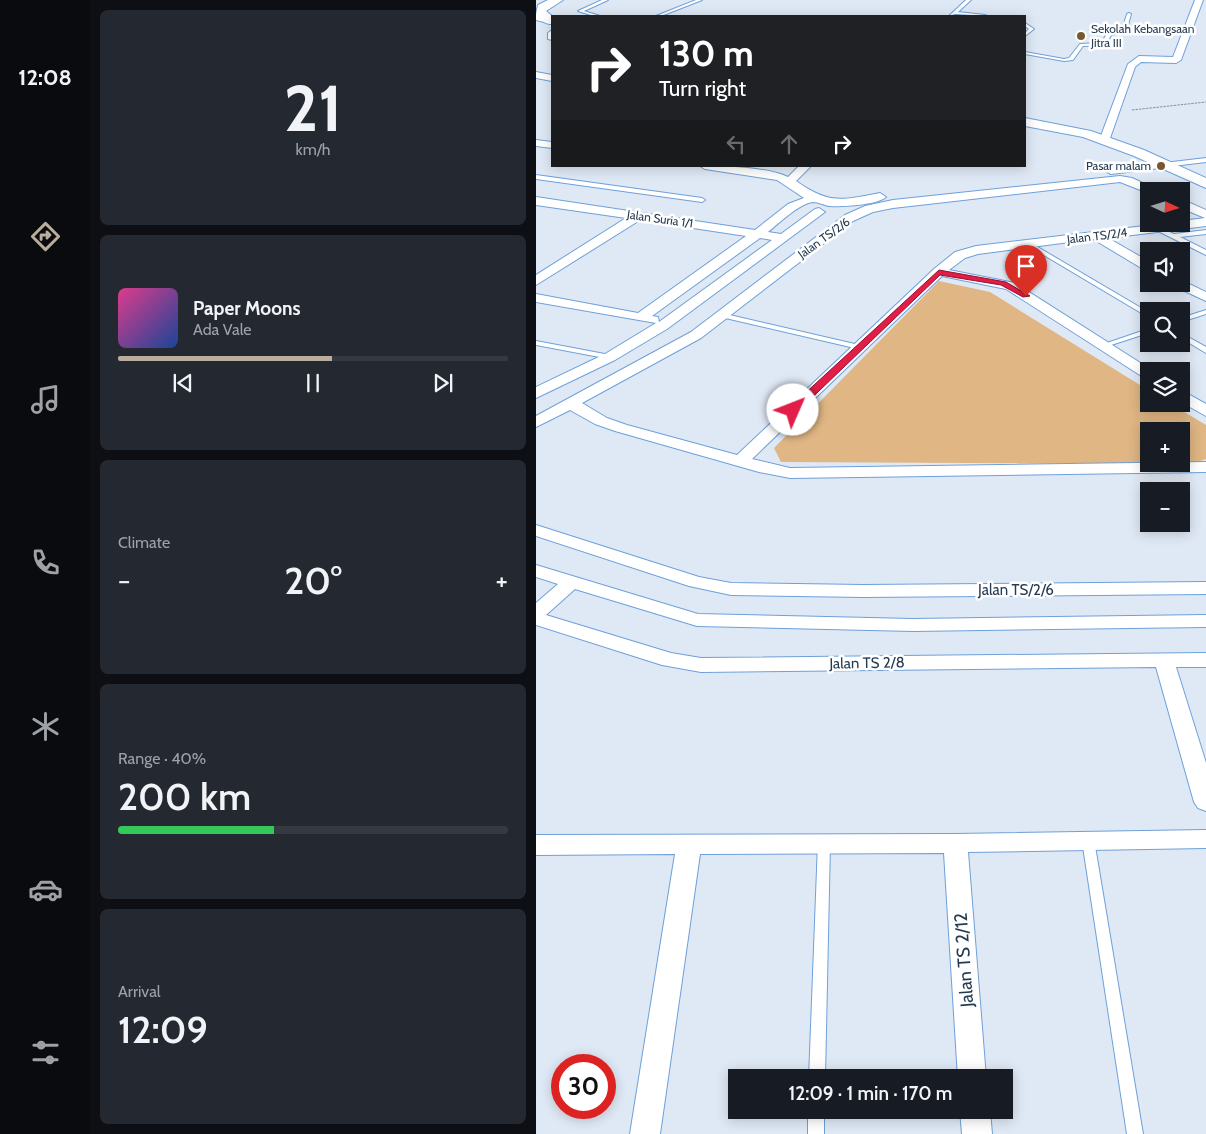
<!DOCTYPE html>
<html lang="en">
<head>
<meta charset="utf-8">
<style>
  body { margin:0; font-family:Cabin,sans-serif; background:#242831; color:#f1f3f6; height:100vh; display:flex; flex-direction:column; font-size:19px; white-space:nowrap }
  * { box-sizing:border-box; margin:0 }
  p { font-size:16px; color:#9ea1a6 }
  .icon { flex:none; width:28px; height:28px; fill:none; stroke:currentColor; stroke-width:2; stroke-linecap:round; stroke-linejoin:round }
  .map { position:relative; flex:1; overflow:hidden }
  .drawer { display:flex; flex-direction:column; gap:10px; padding:10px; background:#0d0f14; width:446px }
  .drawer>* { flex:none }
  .banner { position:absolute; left:15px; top:15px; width:475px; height:152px; border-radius:0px; box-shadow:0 2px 12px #0003; background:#202124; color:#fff; overflow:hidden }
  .needle { width:32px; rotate:94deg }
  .tools { position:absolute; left:604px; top:182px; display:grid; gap:10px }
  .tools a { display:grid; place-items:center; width:50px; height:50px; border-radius:0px; background:#171b24; box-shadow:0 2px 12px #0003; font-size:25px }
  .speed { position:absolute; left:15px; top:1054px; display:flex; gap:10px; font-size:25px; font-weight:700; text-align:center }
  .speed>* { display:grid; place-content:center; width:65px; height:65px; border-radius:50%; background:#171b24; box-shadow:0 2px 12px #0003; line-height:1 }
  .speed .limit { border:8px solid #d22; background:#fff; color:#111 }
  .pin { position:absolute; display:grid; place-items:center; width:42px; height:42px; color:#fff; margin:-51px -21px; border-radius:50% 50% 50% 0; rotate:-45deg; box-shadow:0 0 5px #0007 }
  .pin .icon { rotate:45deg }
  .me { position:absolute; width:55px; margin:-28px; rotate:46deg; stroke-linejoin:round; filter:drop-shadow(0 0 4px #0008) }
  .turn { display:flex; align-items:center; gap:18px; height:105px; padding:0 25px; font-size:22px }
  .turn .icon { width:65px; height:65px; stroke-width:2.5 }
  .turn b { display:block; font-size:35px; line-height:42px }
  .lanes { display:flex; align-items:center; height:48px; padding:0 25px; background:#0003; justify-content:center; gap:25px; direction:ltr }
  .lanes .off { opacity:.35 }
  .big { font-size:38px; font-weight:600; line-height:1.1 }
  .drawer .tile { flex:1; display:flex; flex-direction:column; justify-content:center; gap:8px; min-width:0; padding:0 18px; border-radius:8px; background:#242831 }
  .drawer .dial { align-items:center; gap:0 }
  .dial b { font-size:65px; line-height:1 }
  .song { display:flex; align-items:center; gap:15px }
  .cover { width:60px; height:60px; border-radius:8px; background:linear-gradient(135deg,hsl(330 70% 55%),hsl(220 70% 35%)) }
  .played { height:5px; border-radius:2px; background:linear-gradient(90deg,#bbad9c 55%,#363941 55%) }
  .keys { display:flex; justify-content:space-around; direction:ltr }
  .heat { display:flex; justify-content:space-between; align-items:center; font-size:28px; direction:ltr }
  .charge { height:8px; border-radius:4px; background:linear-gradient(90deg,#34c759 40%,#363941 0) }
  .trip { position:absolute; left:192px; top:1069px; width:285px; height:50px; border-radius:0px; background:#171b24; box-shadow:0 2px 12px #0003; font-weight:600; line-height:50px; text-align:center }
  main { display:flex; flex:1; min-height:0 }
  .tab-bar { display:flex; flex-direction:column; width:90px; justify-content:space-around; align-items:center; background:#090b0e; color:#9ea1a6 }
  .tab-bar .icon { width:35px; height:35px }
  .tab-bar .selected { color:#bbad9c }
  .tab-bar b { font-size:22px; color:#f1f3f6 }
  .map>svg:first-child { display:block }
  .green { fill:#dfb684; fill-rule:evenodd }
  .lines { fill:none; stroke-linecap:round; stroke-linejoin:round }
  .service-casing { stroke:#6ea0d9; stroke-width:2 }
  .minor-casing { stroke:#6ea0d9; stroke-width:2 }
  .tertiary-casing { stroke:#6ea0d9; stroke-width:2 }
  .trunk-casing { stroke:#6ea0d9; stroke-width:2 }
  .path { stroke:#8090a1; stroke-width:1; stroke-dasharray:2.5 1; stroke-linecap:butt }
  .service { fill:#fff; fill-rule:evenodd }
  .minor { fill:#fff; fill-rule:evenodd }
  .tertiary { fill:#fff; fill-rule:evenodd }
  .trunk { fill:#fff; fill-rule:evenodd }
  .route { fill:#e11d48; stroke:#92132f }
  .poi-dot { fill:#78582e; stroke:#fff; stroke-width:2 }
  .labels { text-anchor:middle; stroke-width:5; stroke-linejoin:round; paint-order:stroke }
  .far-poi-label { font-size:12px; fill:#253b52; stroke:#fff; text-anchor:start }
  .far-street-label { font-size:12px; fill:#253b52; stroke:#fff }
  .street-label { font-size:15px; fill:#253b52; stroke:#fff }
  .near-street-label { font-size:18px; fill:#253b52; stroke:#fff }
</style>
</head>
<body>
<main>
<nav class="tab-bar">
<b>12:08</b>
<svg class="icon selected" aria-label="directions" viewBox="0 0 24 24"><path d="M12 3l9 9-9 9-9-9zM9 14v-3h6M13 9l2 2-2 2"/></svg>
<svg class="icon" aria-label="music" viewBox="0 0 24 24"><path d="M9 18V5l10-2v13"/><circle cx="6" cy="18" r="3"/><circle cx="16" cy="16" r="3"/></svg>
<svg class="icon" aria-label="phone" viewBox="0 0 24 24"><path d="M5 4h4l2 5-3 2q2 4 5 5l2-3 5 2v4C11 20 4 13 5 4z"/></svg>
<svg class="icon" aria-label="climate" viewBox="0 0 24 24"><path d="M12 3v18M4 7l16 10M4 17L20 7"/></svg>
<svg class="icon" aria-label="car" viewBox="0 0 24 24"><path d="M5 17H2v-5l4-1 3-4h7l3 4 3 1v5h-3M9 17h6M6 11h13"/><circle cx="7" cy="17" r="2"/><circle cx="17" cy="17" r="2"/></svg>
<svg class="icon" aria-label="filters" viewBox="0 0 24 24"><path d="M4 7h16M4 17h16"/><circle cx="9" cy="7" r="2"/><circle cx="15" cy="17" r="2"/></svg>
</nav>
<section class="drawer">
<div class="tile dial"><b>21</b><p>km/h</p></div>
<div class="tile">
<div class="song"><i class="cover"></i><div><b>Paper Moons</b><p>Ada Vale</p></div></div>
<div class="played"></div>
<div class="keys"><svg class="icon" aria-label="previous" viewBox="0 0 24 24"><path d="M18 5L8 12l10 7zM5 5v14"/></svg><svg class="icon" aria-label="pause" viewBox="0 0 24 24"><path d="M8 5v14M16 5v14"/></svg><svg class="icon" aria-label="next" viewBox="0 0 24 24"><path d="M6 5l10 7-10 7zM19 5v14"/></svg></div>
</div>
<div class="tile"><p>Climate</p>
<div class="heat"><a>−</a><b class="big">20°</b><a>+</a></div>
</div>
<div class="tile"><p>Range · 40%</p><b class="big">200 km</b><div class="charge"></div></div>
<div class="tile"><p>Arrival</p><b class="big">12:09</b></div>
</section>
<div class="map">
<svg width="670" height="1134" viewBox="0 0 670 1134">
  <rect width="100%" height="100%" fill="#dfe9f5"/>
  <path class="green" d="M403 281 454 292 612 390V404H635L670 425V459L656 464 245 462 238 448ZM612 431H645V464H612Z"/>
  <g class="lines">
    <defs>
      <g id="service">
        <polygon points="66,0 72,0 48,11 64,16 58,16 42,11"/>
        <polygon points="160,0 166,0 125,16 120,16"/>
        <polygon points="430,0 435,0 422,12 449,15 451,16 419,14 413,16"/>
        <polygon points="593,13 595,14 590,32 575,35 570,45 547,46 537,60 528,61 489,54 489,52 528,59 533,58 544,44 566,43 571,33 586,30 591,14"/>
        <polygon points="489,23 498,29 489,36 489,33 493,29 489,26"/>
        <polygon points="670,158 670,162 628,167 625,165 628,163"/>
        <polygon points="0,175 166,198 169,200 166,202 0,179"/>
        <polygon points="620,228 624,228 638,234 670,230 670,234 644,237 670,250 670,255 620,230"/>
        <polygon points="493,242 612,312 612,317 491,245 491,243"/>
        <polygon points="670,310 670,314 645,322 645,318"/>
        <polygon points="185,313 323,345 327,347 323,349 185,317"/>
        <polygon points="612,329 612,333 569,347 565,345"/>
        <polygon points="645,333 670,347 670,353 645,338"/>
        <polygon points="0,341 74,355 78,357 74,359 0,345"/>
        <polygon points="552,835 557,836 558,840 607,1134 591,1134 546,840 547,836"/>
        <polygon points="288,838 293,839 294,843 289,1078 273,1078 282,843 283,839"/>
        <rect x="272" y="1110" width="16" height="24"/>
      </g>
      <g id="minor">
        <polygon points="659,0 667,0 645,60 640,63 605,62 599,67 573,141 568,144 564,143 563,141 592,64 603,56 637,57"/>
        <polygon points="16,30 16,40 12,39 12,33"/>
        <polygon points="0,72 16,75 16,81 0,78"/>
        <polygon points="0,140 16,142 16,148 0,146"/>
        <polygon points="628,162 634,165 632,167 575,174 569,171 575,168"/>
        <path d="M164 166C187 166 231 167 252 177L263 166H275L260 181C294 205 306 200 344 193L350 197C342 205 304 207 293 206 288 205 282 202 277 202 264 203 242 224 232 232L245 234 279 209 283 208 289 212 131 329 79 360 0 398V387L69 354 120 323 0 302V294L102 313 210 236 104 220 0 285V275L90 218 0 205V197L219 230 252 204 268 198 241 180 169 169ZM224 238 236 240 123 322 122 317 116 316Z"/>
        <polygon points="584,176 596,178 624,191 612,191 612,193 584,182 357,208 337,212 317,221 165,338 46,403 71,418 91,425 201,455 398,269 419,252 440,246 625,224 645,224 645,221 669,218 645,208 645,199 670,210 670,226 572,238 612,261 612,270 607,269 557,239 442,254 429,258 413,270 479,283 617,371 612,371 612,378 607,377 470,289 406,276 216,459 254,468 670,462 670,472 254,478 223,472 79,431 59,424 34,410 0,427 0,416 155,332 309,215 329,206 357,200"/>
        <polygon points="645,280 670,292 670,301 640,287 639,284 645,284"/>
        <polygon points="645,390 670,404 670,416 645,402"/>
        <polygon points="0,525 163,577 195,583 327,585 670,582 670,594 327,597 195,595 153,586 0,536"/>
        <polygon points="0,565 162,614 377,619 670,615 670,627 377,631 161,626 39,589 10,615 135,653 165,658 670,653 670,667 640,667 670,763 670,811 662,808 658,802 620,667 165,672 126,665 0,625 0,603 22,584 0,577"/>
        <polygon points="670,830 670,848 432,852 450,1078 422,1078 408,853 164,854 124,1134 94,1134 139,854 0,855 0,835 419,834"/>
        <polygon points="424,1110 454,1110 456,1134 426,1134"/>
      </g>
      <g id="tertiary">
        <polygon points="0,14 16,18 16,24 0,20"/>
        <polygon points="489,118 555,131 608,150 670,178 670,188 598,156 547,137 489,126"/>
      </g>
      <path id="trunk" d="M12 0H27L10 11 16 16V24C9 25 5 19 0 14L2 5Z"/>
    </defs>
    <use href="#service" class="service-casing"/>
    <use href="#minor" class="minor-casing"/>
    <use href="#tertiary" class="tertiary-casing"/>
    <use href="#trunk" class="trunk-casing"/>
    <polyline class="path" points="596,110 670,102"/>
    <use href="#service" class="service"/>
    <use href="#minor" class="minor"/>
    <use href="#tertiary" class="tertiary"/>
    <use href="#trunk" class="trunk"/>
  </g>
  <polygon class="route" points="403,270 470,282 494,296 487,297 465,285 404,275 260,413 253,413 253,408"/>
  <g class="poi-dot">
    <circle cx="545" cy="36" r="5"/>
    <circle cx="625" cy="166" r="5"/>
  </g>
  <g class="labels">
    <g class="far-poi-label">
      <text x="555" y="33">Sekolah Kebangsaan<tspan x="555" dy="14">Jitra III</tspan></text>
      <text x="615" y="170" text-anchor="end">Pasar malam</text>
    </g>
    <g class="far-street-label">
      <text transform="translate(124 219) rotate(8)" y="4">Jalan Suria 1/1</text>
      <text transform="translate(561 236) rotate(-7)" y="4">Jalan TS/2/4</text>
      <text transform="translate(288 238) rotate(-36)" y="4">Jalan TS/2/6</text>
    </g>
    <g class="street-label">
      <text x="480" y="595">Jalan TS/2/6</text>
      <text transform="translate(331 663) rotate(-1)" y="5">Jalan TS 2/8</text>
    </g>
    <g class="near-street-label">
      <text transform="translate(428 960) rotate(-94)" y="6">Jalan TS 2/12</text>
    </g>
  </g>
</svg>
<div class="tools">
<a><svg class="needle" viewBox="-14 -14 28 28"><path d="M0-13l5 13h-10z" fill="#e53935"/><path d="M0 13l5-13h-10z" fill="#9ea1a6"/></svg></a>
<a><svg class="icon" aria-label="sound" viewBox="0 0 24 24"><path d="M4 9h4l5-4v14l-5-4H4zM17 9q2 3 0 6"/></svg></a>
<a><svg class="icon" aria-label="search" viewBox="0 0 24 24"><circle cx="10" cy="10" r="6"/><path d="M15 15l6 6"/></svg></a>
<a><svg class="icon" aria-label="layers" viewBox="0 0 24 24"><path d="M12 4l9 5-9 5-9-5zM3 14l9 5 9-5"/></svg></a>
<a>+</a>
<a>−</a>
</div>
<div class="speed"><div class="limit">30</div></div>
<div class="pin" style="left:490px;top:296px;background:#d93025"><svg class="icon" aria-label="arrive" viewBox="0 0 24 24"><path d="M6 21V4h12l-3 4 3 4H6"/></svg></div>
<svg class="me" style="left:257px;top:410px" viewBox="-20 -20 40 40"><circle r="19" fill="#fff"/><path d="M0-13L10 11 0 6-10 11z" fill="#e11d48"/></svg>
<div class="trip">12:09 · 1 min · 170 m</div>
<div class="banner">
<div class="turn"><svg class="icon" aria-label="right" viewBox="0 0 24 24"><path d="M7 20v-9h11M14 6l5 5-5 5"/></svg><div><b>130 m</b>Turn right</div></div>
<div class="lanes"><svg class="icon off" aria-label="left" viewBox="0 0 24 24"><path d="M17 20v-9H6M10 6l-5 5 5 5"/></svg><svg class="icon off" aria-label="ahead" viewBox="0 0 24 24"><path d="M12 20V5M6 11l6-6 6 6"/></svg><svg class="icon" aria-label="right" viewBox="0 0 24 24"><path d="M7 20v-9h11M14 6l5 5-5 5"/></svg></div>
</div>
</div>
</main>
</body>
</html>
